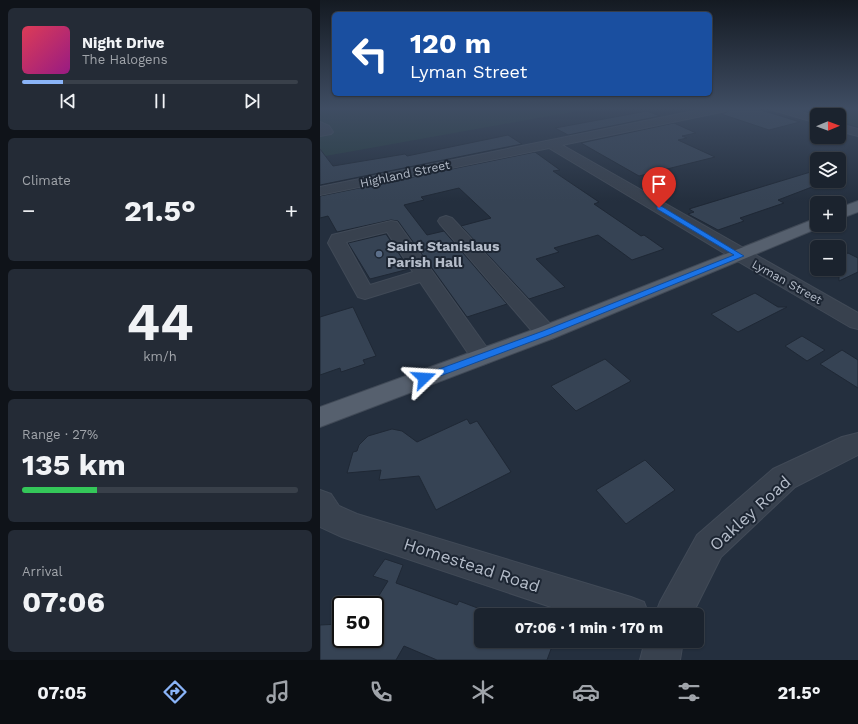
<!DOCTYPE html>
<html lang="en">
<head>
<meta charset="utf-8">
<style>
  body { margin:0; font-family:"Work Sans",sans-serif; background:#242b36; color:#f1f3f6; height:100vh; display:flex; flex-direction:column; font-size:15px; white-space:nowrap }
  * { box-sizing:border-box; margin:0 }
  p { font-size:13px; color:#a0a4aa }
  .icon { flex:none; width:22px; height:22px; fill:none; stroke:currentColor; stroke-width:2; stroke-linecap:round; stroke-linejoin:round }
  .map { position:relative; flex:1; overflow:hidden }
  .details { display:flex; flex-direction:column; gap:8px; padding:8px; background:#0f1319; width:320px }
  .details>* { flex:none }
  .top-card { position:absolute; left:12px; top:12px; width:380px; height:84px; border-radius:6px; box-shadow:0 1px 3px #0004,0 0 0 1px #39404a; background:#1a4fa0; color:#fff; overflow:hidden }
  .needle { width:26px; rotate:89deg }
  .controls { position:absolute; left:490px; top:108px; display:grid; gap:8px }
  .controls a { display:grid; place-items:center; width:36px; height:36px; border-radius:6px; background:#1b232e; box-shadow:0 1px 3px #0004,0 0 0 1px #39404a; font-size:20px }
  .speed { position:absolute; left:12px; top:596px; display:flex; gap:8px; font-size:20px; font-weight:700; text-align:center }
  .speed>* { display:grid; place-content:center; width:52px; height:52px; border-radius:50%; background:#1b232e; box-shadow:0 1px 3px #0004,0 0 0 1px #39404a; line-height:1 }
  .speed .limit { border:2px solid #111; border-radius:6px; background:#fff; color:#111 }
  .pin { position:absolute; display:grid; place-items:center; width:34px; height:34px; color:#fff; margin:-41px -17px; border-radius:50% 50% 50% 0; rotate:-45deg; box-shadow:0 0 4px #0007 }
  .pin .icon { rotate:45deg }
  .me { position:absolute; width:44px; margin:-22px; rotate:70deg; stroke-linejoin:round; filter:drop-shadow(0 0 3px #0008) }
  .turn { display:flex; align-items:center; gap:14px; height:84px; padding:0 12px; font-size:18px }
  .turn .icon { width:52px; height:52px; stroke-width:2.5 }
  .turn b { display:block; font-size:28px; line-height:34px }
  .big { font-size:30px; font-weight:700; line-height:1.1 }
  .details .tile { flex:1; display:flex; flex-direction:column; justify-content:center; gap:6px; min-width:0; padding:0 14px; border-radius:6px; background:#242b36 }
  .details .dial { align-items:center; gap:0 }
  .dial b { font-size:52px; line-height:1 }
  .song { display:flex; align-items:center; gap:12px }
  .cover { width:48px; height:48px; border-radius:6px; background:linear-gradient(135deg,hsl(350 70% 55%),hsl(310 70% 35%)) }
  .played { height:4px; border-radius:2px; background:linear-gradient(90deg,#8ab4f8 15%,#39404a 15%) }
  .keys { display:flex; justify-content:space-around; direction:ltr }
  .heat { display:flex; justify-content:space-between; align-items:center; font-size:22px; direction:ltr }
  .charge { height:6px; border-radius:3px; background:linear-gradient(90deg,#34c759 27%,#39404a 0) }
  .trip { position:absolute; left:154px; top:608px; width:230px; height:40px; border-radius:6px; background:#1b232e; box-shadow:0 1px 3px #0004,0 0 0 1px #39404a; font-weight:700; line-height:40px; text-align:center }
  .tabs { display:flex; height:64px; justify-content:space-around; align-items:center; background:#0b0e12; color:#a0a4aa }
  .tabs .icon { width:28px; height:28px }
  .tabs .active { color:#8ab4f8 }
  .tabs b { font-size:18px; color:#f1f3f6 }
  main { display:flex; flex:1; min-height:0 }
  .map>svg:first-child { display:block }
  .green { fill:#263c3f }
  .building { fill:#364354; stroke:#1f2835 }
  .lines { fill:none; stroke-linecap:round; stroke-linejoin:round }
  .minor-casing { stroke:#414a57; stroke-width:2 }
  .major-casing { stroke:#414a57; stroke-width:2 }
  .minor { fill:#38414e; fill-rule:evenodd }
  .major { fill:#56606e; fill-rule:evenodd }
  .route { fill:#1a73e8; stroke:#114b97 }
  .service-dot { fill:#5c6f8a; stroke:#1d2633; stroke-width:1.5 }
  .labels { text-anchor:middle; stroke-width:4; stroke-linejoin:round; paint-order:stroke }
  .far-street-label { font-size:12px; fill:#b4bcc9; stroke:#1d2633 }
  .poi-label { font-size:14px; font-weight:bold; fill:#b4bcc9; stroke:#1d2633; text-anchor:start }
  .near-street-label { font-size:17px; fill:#b4bcc9; stroke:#1d2633 }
</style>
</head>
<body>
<main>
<section class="details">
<div class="tile">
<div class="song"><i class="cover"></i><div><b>Night Drive</b><p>The Halogens</p></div></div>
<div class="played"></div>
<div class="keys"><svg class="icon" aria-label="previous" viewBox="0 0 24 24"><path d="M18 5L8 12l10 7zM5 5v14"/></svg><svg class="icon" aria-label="pause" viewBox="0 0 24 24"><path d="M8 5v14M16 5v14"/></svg><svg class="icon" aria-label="next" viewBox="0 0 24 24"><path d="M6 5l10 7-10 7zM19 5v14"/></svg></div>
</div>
<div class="tile"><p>Climate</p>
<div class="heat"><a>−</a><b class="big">21.5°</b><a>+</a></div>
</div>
<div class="tile dial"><b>44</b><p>km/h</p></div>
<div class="tile"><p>Range · 27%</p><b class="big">135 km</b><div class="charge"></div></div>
<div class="tile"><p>Arrival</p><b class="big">07:06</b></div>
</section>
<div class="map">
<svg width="538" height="660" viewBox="0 0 538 660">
  <rect width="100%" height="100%" fill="#242f3e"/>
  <g class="green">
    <polygon points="0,108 274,108 0,157"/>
    <polygon points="474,108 538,108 538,127 519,121 519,115 498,115"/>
  </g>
  <g class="building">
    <polygon points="412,108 435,108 480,122 449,130 401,114 407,112"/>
    <polygon points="327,111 340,116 248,135 235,128"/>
    <polygon points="354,123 376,133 362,136 367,138 358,140 395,157 319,176 261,143"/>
    <polygon points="188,135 202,144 0,185 0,149 13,166 85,154 87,156"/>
    <polygon points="215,152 240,170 233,171 279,202 274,204 321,236 324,235 344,249 312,260 278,235 234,248 239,252 216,259 245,287 209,299 141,226 171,218 139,188 101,197 104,200 84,205 107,235 124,231 187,304 147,317 78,221 71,220 17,232 8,216 0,218 0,196"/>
    <polygon points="497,170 497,181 505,182 458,200 464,203 420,218 424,221 398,230 368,214 374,212 369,209"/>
    <polygon points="66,234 89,269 50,279 28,243"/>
    <polygon points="528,253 538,258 538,272 519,281 519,257"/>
    <polygon points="435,293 458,307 467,307 418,332 391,314"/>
    <polygon points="33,307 56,356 43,360 45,364 21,372 20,368 0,375 0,317"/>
    <polygon points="482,336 505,350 487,361 465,346"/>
    <polygon points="522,350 538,360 538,388 500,364"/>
    <polygon points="285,359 311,381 256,411 231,386"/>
    <polygon points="147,419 150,424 157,421 191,472 116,510 99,476 59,480 61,470 27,473 33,452 37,451 39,445 48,436 72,429 82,431 97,442"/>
    <polygon points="325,460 355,490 306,524 276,490"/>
    <polygon points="65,559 83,565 76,583 137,605 139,601 176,615 161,615 161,641 234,641 227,660 117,660 84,646 76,660 0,660 0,625 20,624 15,639 55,639 55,602 68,581 53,576"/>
  </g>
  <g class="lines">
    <defs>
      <g id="minor">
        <polygon points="389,108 411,108 406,111 242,145 538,313 538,329 530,327 414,259 229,148 0,195 0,187"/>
        <polygon points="452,108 469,108 497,117 497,123 453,110"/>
        <polygon points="0,122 9,126 13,132 11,134 0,136"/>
        <polygon points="519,124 538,129 538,136 519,131"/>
        <polygon points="126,216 132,218 234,328 237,333 234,338 226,340 218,338 120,224 118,221 120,218"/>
        <path d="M71 221 77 222 170 352 174 357 170 362 162 365 154 362 100 282 45 299 38 297 8 243 12 235ZM67 232 93 272 50 285 26 242Z"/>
        <polygon points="538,433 538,455 475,487 401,557 372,615 335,615 340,602 377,535 453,469 522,437"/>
        <polygon points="0,490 11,494 19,506 37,514 311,597 324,602 329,615 255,615 22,537 0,527"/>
        <polygon points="325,641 363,641 360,660 320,660"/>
      </g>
      <g id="major">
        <polygon points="538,201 538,212 519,219 519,208"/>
        <polygon points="497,218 497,225 504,225 503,226 234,338 0,427 0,407 218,328"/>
      </g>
    </defs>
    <use href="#minor" class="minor-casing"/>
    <use href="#major" class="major-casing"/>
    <use href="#minor" class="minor"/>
    <use href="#major" class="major"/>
  </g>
  <linearGradient id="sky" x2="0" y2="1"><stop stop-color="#141a22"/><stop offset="0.54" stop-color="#3f4d63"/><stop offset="1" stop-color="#3f4d63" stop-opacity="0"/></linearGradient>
  <rect width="538" height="201" fill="url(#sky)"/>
  <polygon class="route" points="337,206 341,206 424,256 229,335 107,381 100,381 99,378 100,376 223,331 414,255 337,209"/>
  <circle class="service-dot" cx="59" cy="254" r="4"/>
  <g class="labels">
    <g class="far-street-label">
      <text transform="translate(85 174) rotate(-12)" y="4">Highland Street</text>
      <text transform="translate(467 282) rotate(29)" y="4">Lyman Street</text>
    </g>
    <g class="poi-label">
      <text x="67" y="251">Saint Stanislaus<tspan x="67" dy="16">Parish Hall</tspan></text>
    </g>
    <g class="near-street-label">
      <text transform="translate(430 513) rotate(-42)" y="6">Oakley Road</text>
      <text transform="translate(152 565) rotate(18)" y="6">Homestead Road</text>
    </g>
  </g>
</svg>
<div class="controls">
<a><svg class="needle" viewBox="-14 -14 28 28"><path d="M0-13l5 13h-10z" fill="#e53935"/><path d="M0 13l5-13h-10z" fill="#a0a4aa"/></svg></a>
<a><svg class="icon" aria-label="layers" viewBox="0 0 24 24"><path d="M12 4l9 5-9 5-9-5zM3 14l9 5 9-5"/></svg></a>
<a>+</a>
<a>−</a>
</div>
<div class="speed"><div class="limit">50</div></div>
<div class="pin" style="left:339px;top:208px;background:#d93025"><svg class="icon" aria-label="arrive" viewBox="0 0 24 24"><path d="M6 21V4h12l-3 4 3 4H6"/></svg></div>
<svg class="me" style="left:104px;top:378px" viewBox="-20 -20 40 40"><path d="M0-17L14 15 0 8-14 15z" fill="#1a73e8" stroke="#fff" stroke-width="4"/></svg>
<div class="trip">07:06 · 1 min · 170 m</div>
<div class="top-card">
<div class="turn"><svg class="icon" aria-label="left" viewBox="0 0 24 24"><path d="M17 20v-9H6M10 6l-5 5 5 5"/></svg><div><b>120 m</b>Lyman Street</div></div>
</div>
</div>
</main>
<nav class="tabs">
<b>07:05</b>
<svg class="icon active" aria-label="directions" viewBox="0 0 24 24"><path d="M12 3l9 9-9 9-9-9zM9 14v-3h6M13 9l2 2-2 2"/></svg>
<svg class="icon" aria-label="music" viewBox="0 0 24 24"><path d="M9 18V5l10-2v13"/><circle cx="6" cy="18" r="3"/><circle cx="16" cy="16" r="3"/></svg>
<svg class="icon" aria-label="phone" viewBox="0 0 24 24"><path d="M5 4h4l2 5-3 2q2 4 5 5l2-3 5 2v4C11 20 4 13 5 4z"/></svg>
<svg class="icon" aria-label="climate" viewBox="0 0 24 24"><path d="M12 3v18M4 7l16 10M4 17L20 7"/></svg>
<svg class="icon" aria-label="car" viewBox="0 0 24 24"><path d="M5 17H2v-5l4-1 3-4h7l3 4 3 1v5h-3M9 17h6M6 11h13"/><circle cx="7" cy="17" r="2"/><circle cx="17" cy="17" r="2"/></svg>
<svg class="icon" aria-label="filters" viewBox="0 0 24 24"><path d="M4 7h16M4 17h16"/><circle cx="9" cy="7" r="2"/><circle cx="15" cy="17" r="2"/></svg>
<b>21.5°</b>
</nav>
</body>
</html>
